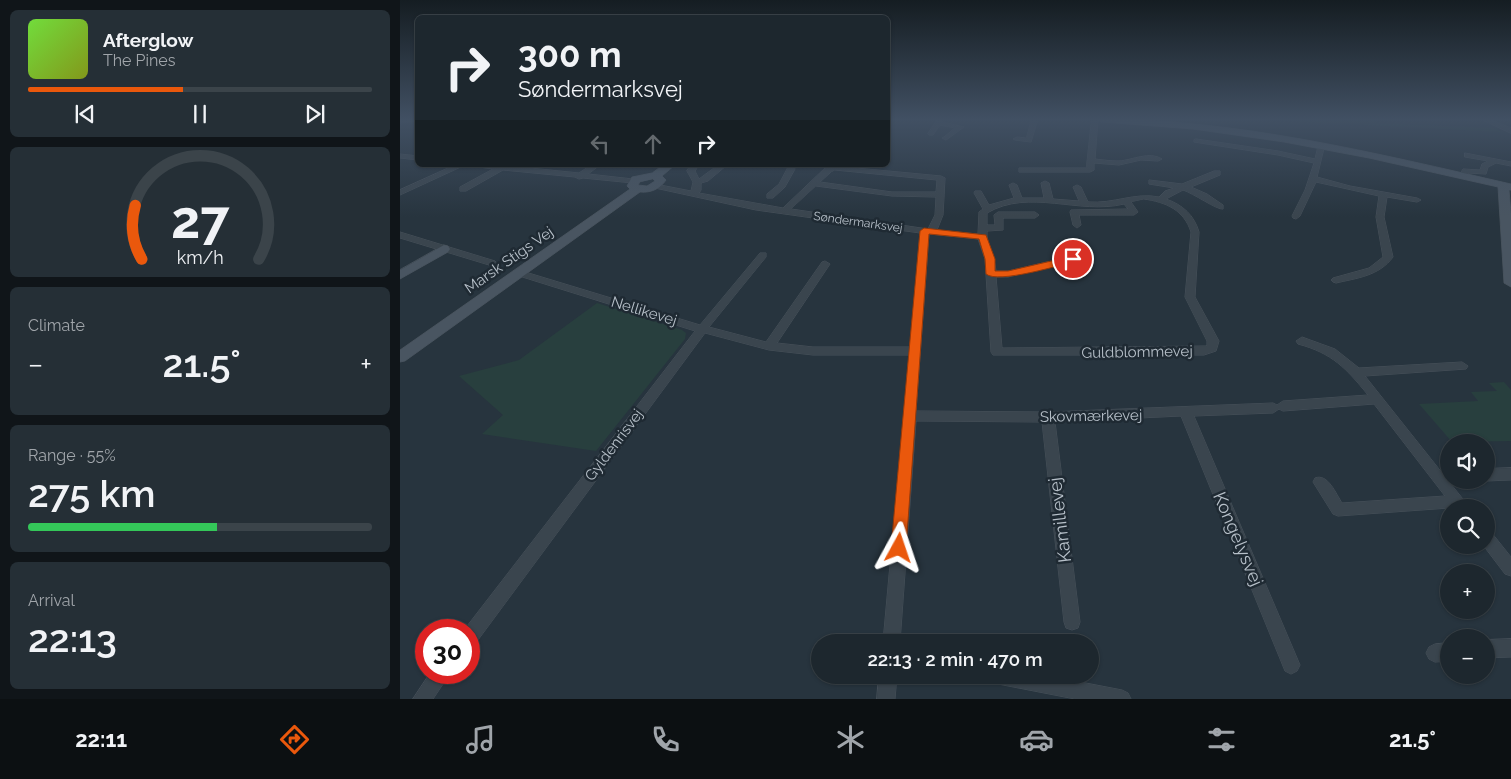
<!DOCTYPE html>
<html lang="en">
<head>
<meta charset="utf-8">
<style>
  body { margin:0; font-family:Raleway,sans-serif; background:#252f36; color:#f1f3f6; height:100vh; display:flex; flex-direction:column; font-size:19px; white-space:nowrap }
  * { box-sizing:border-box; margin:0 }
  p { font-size:16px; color:#a0a5aa }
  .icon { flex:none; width:28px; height:28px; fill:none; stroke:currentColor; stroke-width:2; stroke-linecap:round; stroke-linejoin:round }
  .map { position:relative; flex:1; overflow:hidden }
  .drawer { display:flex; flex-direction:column; gap:10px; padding:10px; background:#101519; width:400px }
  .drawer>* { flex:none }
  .hud { position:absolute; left:15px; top:15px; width:475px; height:152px; border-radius:8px; box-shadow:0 1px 4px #0004,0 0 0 1px #3b444a; background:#1d272e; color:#f1f3f6; overflow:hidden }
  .buttons { position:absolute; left:1040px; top:434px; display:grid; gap:10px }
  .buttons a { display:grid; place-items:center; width:55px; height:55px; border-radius:50%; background:#1d272e; box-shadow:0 1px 4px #0004,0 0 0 1px #3b444a; font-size:25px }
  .speed { position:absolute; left:15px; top:619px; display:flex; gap:10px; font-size:25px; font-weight:700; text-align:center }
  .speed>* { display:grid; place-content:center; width:65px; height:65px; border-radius:50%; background:#1d272e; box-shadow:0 1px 4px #0004,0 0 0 1px #3b444a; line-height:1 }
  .speed .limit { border:8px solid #d22; background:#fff; color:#111 }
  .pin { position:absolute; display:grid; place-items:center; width:42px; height:42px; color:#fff; margin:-21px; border:2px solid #fff; border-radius:50%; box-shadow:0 1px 5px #0007 }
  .me { position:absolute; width:55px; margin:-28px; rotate:5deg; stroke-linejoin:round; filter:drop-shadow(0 0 4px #0008) }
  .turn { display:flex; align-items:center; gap:18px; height:105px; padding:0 20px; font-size:22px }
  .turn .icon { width:65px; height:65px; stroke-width:2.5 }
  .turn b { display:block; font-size:35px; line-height:42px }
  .lanes { display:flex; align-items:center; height:48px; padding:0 20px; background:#0003; justify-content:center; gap:25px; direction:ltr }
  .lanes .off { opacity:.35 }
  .big { font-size:38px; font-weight:600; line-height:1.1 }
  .drawer .widget { flex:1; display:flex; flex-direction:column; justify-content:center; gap:8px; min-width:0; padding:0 18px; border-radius:8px; background:#252f36 }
  .drawer .dial { align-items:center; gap:0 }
  .dial svg { height:130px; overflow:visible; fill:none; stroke:#3b444a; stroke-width:7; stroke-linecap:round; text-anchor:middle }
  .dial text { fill:#f1f3f6; stroke:none }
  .song { display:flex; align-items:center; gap:15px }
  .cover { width:60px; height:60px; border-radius:8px; background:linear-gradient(135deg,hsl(100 70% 55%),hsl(70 70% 35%)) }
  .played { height:5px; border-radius:2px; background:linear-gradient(90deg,#ea580c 45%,#3b444a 45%) }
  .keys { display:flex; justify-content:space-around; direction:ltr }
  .heat { display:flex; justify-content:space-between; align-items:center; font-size:28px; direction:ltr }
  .charge { height:8px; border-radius:4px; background:linear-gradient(90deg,#34c759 55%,#3b444a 0) }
  .trip { position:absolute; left:411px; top:634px; width:288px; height:50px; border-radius:25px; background:#1d272e; box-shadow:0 1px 4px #0004,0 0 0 1px #3b444a; font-weight:600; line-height:50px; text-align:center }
  .tabs { display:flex; height:80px; justify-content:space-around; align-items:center; background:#0c1012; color:#a0a5aa }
  .tabs .icon { width:35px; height:35px }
  .tabs .active { color:#ea580c }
  .tabs b { font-size:22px; color:#f1f3f6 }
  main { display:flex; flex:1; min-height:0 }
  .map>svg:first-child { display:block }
  .green { fill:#283f3e }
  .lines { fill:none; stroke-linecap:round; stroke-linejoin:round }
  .street-casing { stroke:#47515a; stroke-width:1 }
  .secondary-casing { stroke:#47515a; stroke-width:1 }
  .street { fill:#3a454e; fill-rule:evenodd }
  .secondary { fill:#495561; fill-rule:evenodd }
  .route { fill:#ea580c; stroke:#983908 }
  .labels { text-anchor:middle; stroke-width:5; stroke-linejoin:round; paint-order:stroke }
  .far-street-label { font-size:12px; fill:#b7c0c9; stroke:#1f2a33 }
  .street-label { font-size:15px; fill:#b7c0c9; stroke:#1f2a33 }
  .near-street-label { font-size:18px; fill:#b7c0c9; stroke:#1f2a33 }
</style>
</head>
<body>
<main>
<section class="drawer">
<div class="widget">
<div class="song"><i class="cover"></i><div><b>Afterglow</b><p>The Pines</p></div></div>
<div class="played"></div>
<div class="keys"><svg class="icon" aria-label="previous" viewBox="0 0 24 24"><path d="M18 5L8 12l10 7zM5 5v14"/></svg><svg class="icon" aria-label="pause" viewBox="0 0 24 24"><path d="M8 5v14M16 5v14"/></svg><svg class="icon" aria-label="next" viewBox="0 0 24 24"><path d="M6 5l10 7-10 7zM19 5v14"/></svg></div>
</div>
<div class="widget dial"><svg viewBox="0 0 100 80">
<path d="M14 69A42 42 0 1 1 86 69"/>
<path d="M14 69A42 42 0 0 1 10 36" stroke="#ea580c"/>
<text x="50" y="56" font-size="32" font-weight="700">27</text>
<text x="50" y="72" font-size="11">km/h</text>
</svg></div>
<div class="widget"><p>Climate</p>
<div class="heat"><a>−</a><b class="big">21.5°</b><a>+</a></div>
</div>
<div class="widget"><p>Range · 55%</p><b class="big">275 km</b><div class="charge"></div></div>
<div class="widget"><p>Arrival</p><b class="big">22:13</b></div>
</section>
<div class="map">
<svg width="1111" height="699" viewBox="0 0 1111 699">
  <rect width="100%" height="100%" fill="#27343e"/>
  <g class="green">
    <polygon points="852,119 980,119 974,121 978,123 1093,128 1102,132"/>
    <polygon points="197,303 282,330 286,333 285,339 196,451 82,434 103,415 59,376 119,360"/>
    <polygon points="1104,382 1111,390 1111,441 1052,442 1019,404 1078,401 1071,392 1097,391 1089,383"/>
  </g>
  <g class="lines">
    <defs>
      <g id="street">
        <polygon points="0,119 18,119 18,121 0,123"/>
        <polygon points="488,119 493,119 488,123"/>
        <polygon points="538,119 544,119 542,122 564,127 546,140 542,138 544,137 555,128 540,125 533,135 529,135 528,134"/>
        <polygon points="632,119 638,119 631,142 615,140 613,139 617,137 626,138"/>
        <path d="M692 119H698L695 159C703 160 711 161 719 161 733 160 749 151 762 159L758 161 741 160 719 165 694 163V170L690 172H619V168H686Z"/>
        <polygon points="1081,119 1089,119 1111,128 1111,133"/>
        <path d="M796 139 878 151 915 159 918 146 925 144 917 177 950 186 1017 198 1021 200 1017 202 987 197 984 217 993 257C979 276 957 278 936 283L933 282 931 280 933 278 969 268 983 257 976 217 979 196 916 182 900 216 896 219 893 218 892 216 905 190 914 163 878 155 794 142V140Z"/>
        <polygon points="1065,153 1111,162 1111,166 1096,163 1088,167 1086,174 1068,173 1066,178 1060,178 1059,176 1063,169 1080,170 1082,164 1088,161 1065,157"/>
        <polygon points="0,154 18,156 18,160 0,158"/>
        <polygon points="55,165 65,165 0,195 0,190"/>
        <polygon points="75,165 101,165 179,173 191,165 200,165 188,174 233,179 237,181 233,183 183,178 179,179 175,177 103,170 66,191 60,191 60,187 93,169 79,167"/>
        <path d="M291 165H299L295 171 299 179 318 165H327L308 181 301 183V190L299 193 383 208 425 168 435 166 541 176 545 178 543 215 537 230 578 234 579 212 583 209 574 193 575 191H581L589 205 614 198 609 185 613 183 617 185 622 198H644L641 183 645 181 649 183 653 199 679 201 673 187 677 185 681 187 688 202C714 204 735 192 759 197L765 191 774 188 749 184V180L782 184 814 171H820V175L791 187 807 194 823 205V209C817 210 793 193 783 190L766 199C783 205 794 215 799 232L795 297 819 341 816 351 804 355H593L591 352 585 259 578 239 529 234 516 411 648 412 873 403 877 405 883 401 968 395C946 368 932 353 898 344L896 341 902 337 935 349 959 368 1062 362 1068 366 1066 369 965 376 1070 508H1049L938 516 933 514 913 482 915 478C928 473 936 494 942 503L1045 496 974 404 883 411 879 409 873 413 794 416 900 665 897 671 891 674 885 671 781 416 655 422 680 622 678 628 672 630 666 628 664 622 642 422 516 421 500 642H483L509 355H413L369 350 305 333 75 644 69 646V630H64L295 331 116 275 114 273 116 271H122L300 325 360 253H366V257L309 327 366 342 422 262 425 261 430 264 377 343 413 347H510L520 233 356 210 255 188 251 186 255 184 291 191 293 182 287 171ZM435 170 537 180 536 192H492L420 182 431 172ZM416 186 492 196 536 197 535 215 528 229 391 209ZM744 199C766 202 784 210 791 232L785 297 807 341V346L602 348 596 277H608L676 261 678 259 673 256 608 271H596C595 257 586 244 587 231L603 230V218H635L639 215 635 212H598L594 215 595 225H587V213C629 188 679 215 724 204L728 209 671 210 670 212 673 225 677 228 681 225 679 215H734L738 212 731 202Z"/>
        <polygon points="385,165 393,165 395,169 385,187 373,198 367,198 367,194 379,184 387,169"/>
        <polygon points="0,232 95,261 97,263 95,265 89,265 0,238"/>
        <polygon points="1111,468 1111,480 1086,481 1084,480 1086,480 1086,469"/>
        <polygon points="1086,530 1091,532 1111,557 1111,576 1105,574 1083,545 1086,545"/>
        <polygon points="1111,639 1111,657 1086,658 1086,640"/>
        <polygon points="1049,643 1049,661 1035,662 1029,659 1026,653 1029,647 1035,644"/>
        <polygon points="31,672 51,672 33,699 13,699"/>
        <polygon points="479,675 497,675 495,699 477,699"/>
        <polygon points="589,675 644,675 722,690 728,693 731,699 675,699 598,684 592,681"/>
      </g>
      <g id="secondary">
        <path d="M698 119C838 119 975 153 1111 184V190H1109L1111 213V287L1104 283 1098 187 969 158 884 142 793 129 702 122Z"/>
        <path d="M263 165H275L262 176 266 180C260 189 251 193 240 192L5 361 0 362V350L230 189 227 186 232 177 252 173ZM253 179 255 181 247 186 238 185 240 182Z"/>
        <polygon points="44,245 48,246 50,249 48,252 0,279 0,270"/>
      </g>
    </defs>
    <use href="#street" class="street-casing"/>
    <use href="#secondary" class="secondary-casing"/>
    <use href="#street" class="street"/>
    <use href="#secondary" class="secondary"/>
  </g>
  <linearGradient id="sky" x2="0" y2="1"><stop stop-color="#151d22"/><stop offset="0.55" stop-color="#415063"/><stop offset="1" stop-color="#415063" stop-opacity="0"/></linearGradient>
  <rect width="1111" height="217" fill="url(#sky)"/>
  <path class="route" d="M524 228 586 235 595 259V271H608L673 256 678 259 677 261C660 265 598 284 586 274L585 259 579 239 529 234 506 548 504 553 499 555 493 553 491 548 520 231Z"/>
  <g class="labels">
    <g class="far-street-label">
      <text transform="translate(458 222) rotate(8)" y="4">Søndermarksvej</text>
    </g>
    <g class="street-label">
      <text transform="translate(109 260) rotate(-35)" y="5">Marsk Stigs Vej</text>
      <text transform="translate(244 311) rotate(17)" y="5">Nellikevej</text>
      <text transform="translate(737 352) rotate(-1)" y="5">Guldblommevej</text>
      <text transform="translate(691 416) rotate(-1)" y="5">Skovmærkevej</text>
      <text transform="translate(214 445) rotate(-53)" y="5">Gyldenrisvej</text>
    </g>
    <g class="near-street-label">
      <text transform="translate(660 520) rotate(-97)" y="6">Kamillevej</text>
      <text transform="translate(838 539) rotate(67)" y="6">Kongelysvej</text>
    </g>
  </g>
</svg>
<div class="buttons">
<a><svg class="icon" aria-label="sound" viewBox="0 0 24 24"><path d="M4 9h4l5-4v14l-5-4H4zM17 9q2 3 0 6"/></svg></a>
<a><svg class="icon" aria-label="search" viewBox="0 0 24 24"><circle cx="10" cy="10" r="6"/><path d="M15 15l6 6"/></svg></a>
<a>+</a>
<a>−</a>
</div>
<div class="speed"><div class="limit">30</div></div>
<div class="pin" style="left:673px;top:259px;background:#d93025"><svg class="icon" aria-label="arrive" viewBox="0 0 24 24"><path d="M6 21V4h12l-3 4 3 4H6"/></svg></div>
<svg class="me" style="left:499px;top:548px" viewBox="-20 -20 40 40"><path d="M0-17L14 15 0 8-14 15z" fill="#ea580c" stroke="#fff" stroke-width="4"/></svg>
<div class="trip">22:13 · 2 min · 470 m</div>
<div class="hud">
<div class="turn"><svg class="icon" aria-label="right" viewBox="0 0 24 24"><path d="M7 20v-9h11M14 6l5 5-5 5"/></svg><div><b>300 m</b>Søndermarksvej</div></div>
<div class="lanes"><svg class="icon off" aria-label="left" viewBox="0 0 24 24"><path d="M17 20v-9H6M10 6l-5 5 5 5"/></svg><svg class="icon off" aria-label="ahead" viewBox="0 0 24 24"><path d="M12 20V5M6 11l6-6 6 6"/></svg><svg class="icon" aria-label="right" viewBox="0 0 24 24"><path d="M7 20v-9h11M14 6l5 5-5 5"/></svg></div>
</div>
</div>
</main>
<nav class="tabs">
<b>22:11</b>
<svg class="icon active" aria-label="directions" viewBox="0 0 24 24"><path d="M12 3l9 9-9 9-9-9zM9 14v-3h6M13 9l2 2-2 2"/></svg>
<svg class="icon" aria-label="music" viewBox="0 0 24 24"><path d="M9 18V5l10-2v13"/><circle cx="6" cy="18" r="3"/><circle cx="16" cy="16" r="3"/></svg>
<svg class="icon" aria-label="phone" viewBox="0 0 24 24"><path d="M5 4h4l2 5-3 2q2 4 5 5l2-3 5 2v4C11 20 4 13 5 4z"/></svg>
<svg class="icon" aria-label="climate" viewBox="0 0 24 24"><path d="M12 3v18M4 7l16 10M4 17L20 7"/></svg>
<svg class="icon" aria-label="car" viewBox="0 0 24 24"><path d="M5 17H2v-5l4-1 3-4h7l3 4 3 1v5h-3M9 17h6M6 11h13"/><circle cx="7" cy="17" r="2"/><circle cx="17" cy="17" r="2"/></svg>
<svg class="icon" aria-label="filters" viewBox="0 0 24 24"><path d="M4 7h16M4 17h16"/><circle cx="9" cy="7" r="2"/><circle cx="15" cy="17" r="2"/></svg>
<b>21.5°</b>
</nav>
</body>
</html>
